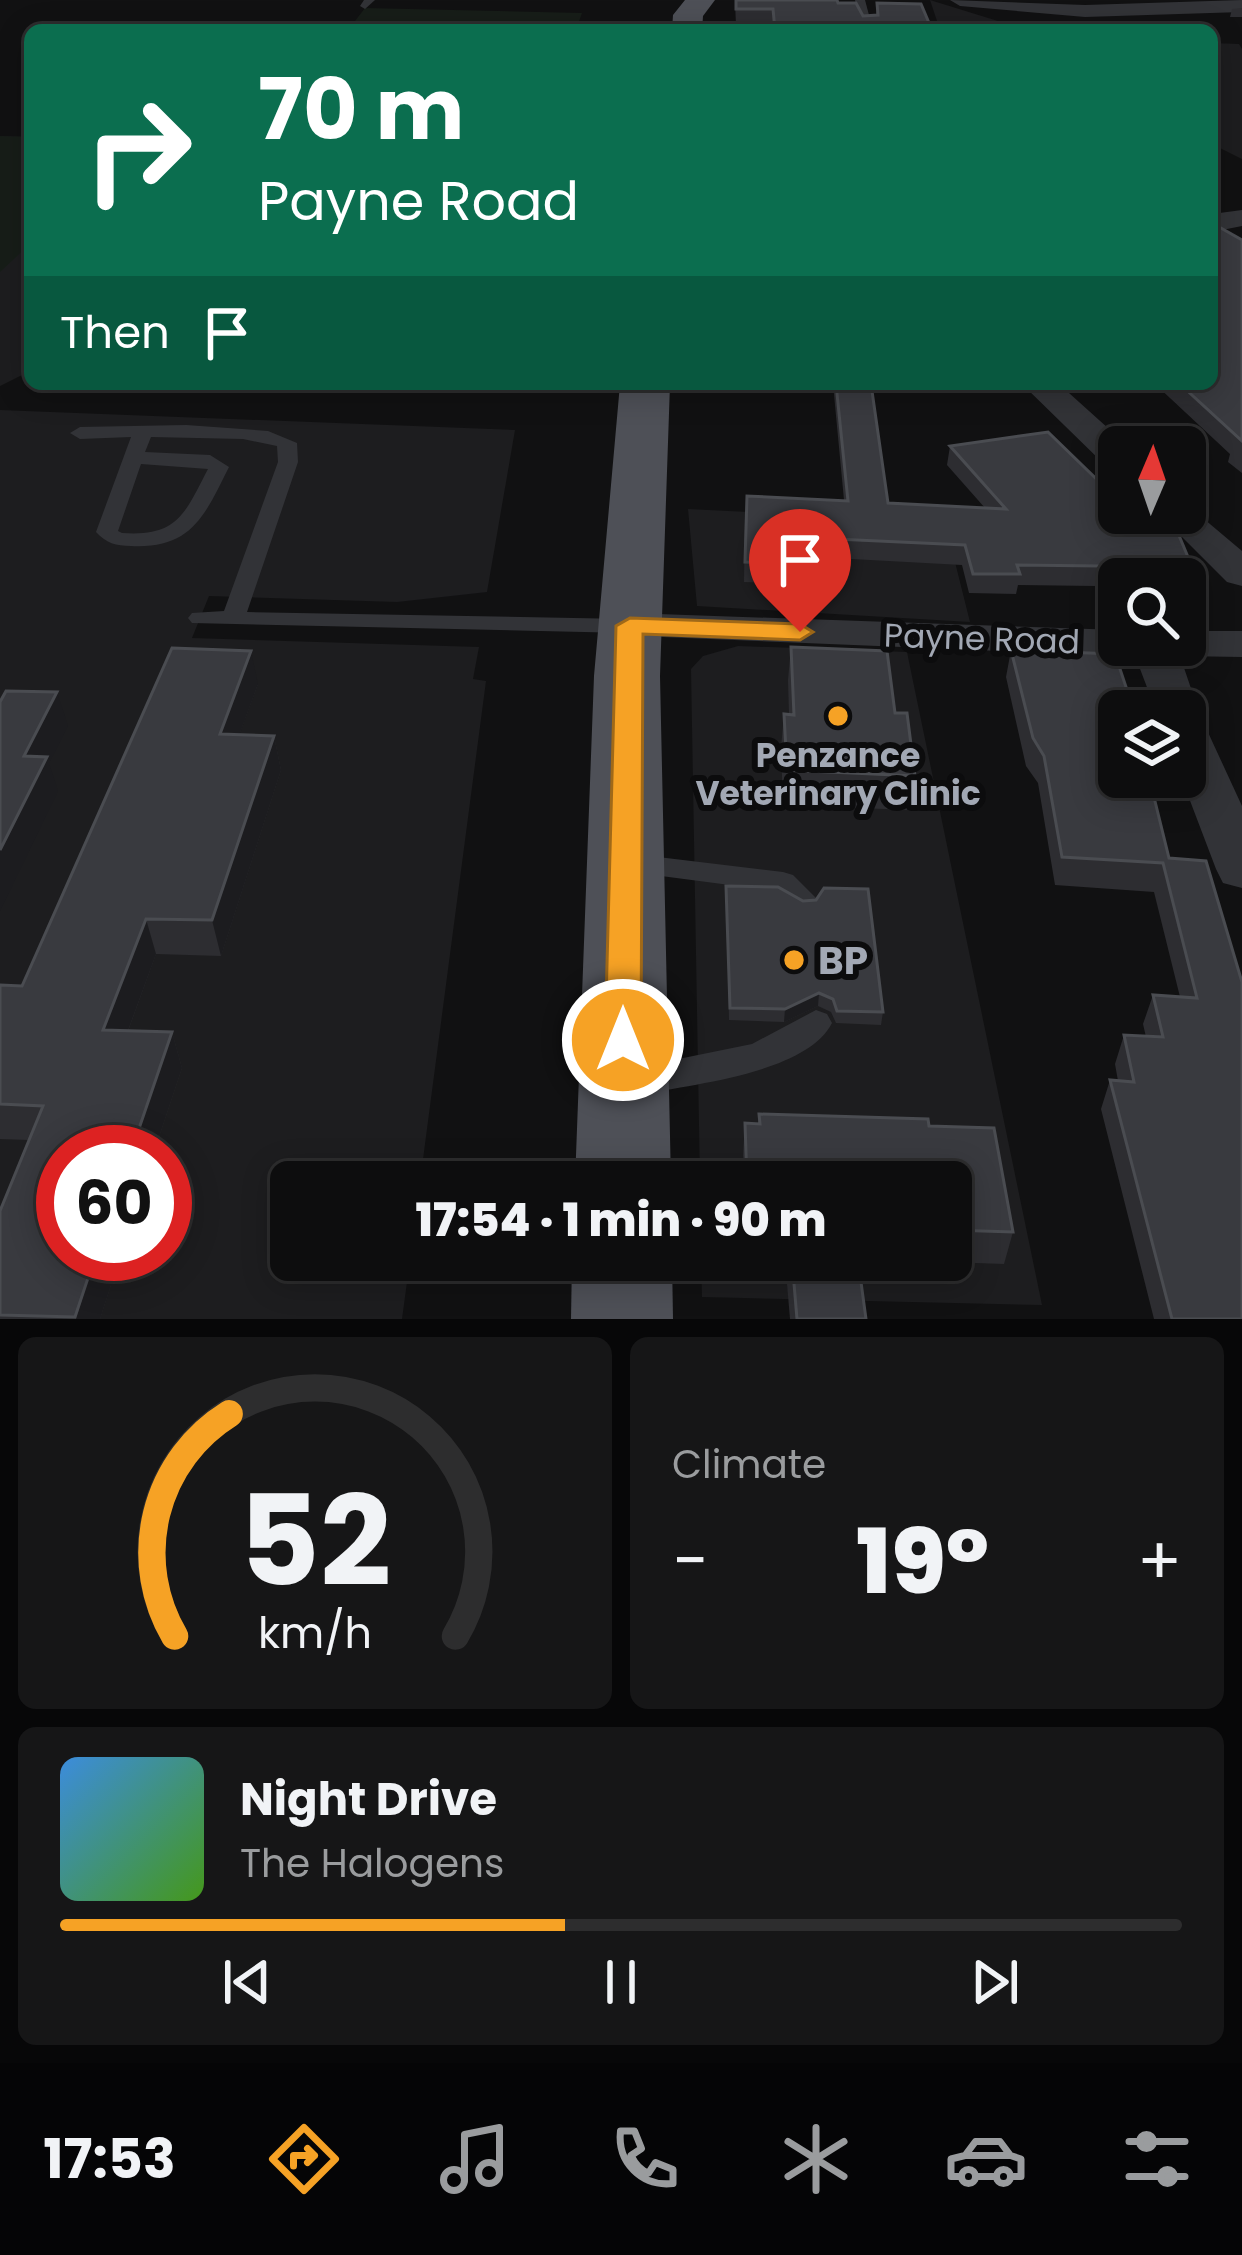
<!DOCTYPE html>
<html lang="en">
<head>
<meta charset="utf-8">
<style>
  body { margin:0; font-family:Poppins,sans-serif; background:#161617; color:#f1f3f6; height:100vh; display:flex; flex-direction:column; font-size:45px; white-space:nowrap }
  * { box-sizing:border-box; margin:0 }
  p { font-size:39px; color:#9a9c9e }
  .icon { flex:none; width:66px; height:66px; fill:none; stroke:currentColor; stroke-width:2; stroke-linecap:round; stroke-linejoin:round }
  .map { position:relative; height:1319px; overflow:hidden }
  .side { display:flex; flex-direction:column; gap:18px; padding:18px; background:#070708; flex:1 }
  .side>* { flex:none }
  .top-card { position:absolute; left:24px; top:24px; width:1194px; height:366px; border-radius:18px; box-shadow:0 6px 30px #0003,0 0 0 3px #2d2d2e; background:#0b6e4f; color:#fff; overflow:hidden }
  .needle { width:78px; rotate:2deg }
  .fabs { position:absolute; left:1098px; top:426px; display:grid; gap:24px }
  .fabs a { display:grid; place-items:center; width:108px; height:108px; border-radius:18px; background:#0d0d0e; box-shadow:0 6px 30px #0003,0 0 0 3px #2d2d2e; font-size:60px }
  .speed { position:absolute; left:36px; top:1125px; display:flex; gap:24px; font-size:60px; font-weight:700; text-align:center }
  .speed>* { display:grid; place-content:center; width:156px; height:156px; border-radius:50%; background:#0d0d0e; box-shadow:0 6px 30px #0003,0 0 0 3px #2d2d2e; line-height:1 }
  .speed .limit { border:18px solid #d22; background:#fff; color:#111 }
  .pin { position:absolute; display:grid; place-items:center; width:102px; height:102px; color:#fff; margin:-123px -51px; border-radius:50% 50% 50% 0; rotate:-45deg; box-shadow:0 0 12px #0007 }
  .pin .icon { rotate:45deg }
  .me { position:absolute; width:132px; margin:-66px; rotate:0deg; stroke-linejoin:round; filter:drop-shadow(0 0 9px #0008) }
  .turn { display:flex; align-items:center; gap:42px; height:252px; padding:0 36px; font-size:54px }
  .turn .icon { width:156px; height:156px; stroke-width:2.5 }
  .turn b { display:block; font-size:84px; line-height:102px }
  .then { display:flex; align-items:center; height:114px; padding:0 36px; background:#0003; gap:24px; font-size:45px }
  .big { font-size:90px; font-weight:800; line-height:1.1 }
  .side .card { flex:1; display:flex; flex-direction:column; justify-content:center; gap:18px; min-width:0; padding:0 42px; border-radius:18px; background:#161617 }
  .side .dial { align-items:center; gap:0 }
  .dial svg { height:312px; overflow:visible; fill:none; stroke:#2d2d2e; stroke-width:7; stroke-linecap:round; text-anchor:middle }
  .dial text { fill:#f1f3f6; stroke:none }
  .song { display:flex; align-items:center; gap:36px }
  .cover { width:144px; height:144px; border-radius:18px; background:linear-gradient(135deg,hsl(210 70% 55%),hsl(100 70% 35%)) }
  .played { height:12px; border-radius:6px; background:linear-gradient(90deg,#f6a225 45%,#2d2d2e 45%) }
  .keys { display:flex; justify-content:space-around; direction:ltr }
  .heat { display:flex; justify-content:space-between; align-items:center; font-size:66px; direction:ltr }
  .side .tiles { flex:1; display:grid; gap:18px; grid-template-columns:1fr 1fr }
  .card:last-child { grid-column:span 2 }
  .trip { position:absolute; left:270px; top:1161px; width:702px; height:120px; border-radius:18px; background:#0d0d0e; box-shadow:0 6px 30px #0003,0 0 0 3px #2d2d2e; font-weight:800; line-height:120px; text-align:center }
  .menu { display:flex; height:192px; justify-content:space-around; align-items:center; background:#050506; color:#9a9c9e }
  .menu .icon { width:84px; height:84px }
  .menu .current { color:#f6a225 }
  .menu b { font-size:54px; color:#f1f3f6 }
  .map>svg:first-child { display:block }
  .built { fill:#1d1d1f; fill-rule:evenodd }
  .green { fill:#171d18 }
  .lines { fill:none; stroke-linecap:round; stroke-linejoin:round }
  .service { fill:#323337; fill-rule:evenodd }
  .minor { fill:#323337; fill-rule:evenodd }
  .primary { fill:#4e5057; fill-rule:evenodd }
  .wall { fill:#2d2d31 }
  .shaded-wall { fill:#1c1c1f }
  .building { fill:#393a3f; stroke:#4a4c51; stroke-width:3 }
  .route { fill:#f6a225; stroke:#a06918; stroke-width:3 }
  .poi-dot { fill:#f6a225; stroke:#0c0c0d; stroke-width:4.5 }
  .labels { text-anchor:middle; stroke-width:12; stroke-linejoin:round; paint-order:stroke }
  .street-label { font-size:33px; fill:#a2a8b4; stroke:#0c0c0d }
  .poi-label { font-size:33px; font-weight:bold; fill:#a2a8b4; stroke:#0c0c0d }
  .near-poi-label { font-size:39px; font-weight:bold; fill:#a2a8b4; stroke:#0c0c0d; text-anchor:start }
</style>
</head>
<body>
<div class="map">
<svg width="1242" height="1319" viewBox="0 0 1242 1319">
  <rect width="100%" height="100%" fill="#111112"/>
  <g class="built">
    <polygon points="930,0 1014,26 1030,23 1056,30 940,30"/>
    <polygon points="1212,43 1239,44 1242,49 1242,159 1212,144"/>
    <polygon points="0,136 30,137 30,371 0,386"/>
    <path d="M0 410 515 430 487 592 397 602 209 596 192 638 479 647 473 679 486 681 420 1182H291V1260H410L402 1319H0ZM63 1152H165V1254H63Z"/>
    <polygon points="688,509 945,522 970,622 697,606"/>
    <polygon points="738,646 907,652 1042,1305 702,1297 701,1260 951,1260 951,1182 700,1182 691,669 703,656"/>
  </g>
  <g class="green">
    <polygon points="365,8 582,13 576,30 348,30"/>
    <polygon points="0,136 30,137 30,244 0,272"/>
  </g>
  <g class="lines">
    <g class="service">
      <polygon points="364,0 375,0 365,9 360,6"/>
      <polygon points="855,0 865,0 873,30 861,30"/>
      <path d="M186 425 268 431 297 443 298 462 247 612 627 619 639 626 627 633 192 623 188 618 192 613 224 611 278 462 277 446 243 439 151 437 145 452 210 455 229 467C205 515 192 549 131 546 116 546 106 543 96 532L131 437 80 439 70 433 80 427ZM141 464 208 469C185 513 178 537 122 533L118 531Z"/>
      <path d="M633 854 783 872 793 875 818 900 814 908C796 913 788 903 775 891L623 871 619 864 623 857Z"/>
      <path d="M816 1010 827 1014 832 1023C806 1074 690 1084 639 1095L627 1091 623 1081 627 1071 639 1067 752 1044Z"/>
    </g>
    <g class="minor">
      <polygon points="950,0 1085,5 1242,0 1242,12 1085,17 960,6"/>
      <polygon points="1242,210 1242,226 1212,232 1212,214"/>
      <polygon points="1022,384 1059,384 1129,447 1119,447 1119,469 1106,466"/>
      <polygon points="1185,503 1242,551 1242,586 1227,582 1158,513 1185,513"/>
      <polygon points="630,613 1119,630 1119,645 1185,645 1185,631 1242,631 1242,657 1180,656 1200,715 1242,806 1242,888 1223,883 1216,869 1181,777 1185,777 1185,711 1156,711 1134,653 1119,656 615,635 608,626 615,617"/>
    </g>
    <g class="primary">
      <polygon points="685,0 715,0 703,16 702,30 672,30 673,15"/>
      <polygon points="620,384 670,384 660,676 671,1182 575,1182 594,676"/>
      <polygon points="572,1260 672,1260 673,1319 571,1319"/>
    </g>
  </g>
  <g class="wall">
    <polygon points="735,0 837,0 838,3 863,16 876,15 877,3 932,30 772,30 772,28 736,27"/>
    <polygon points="1242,8 1242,17 1230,17 1232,9"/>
    <polygon points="1242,240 1242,473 1228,462 1230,454 1155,384 1212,384"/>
    <polygon points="833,384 871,384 888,503 985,508 947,465 950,446 1119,579 1119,598 1099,598 1095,586 1018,585 1016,594 969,593 962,565 815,557 814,585 744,582 745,516 844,500"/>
    <polygon points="1185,581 1198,581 1192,601 1185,601"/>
    <polygon points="791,647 895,713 915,776 910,810 783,805 781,748 784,714 789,714 788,680"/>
    <polygon points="1011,650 1119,711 1183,796 1155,800 1169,858 1206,861 1242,1319 1154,1319 1101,1109 1110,1080 1118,1081 1115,1064 1124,1035 1146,1037 1143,1024 1153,995 1180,997 1154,892 1055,885 1038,783 1026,766 1006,677"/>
    <polygon points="258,684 239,735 274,736 281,770 221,956 156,954 128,1031 172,1032 182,1068 154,1152 63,1152 63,1254 121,1254 100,1319 0,1319 0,1211 29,1140 0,1139 0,985 22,986"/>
    <polygon points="726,886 883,1012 881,1025 836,1023 831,1012 818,1006 784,1022 729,1020"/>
    <polygon points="759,1114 929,1126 1013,1232 1004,1264 892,1260 951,1260 951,1182 744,1182 743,1155 745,1123 758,1124"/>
    <polygon points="785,1260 858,1260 866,1319 790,1319"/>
  </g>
  <g class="shaded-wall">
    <polygon points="251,651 258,684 227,768 220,734"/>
    <polygon points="57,692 68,726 49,763 58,791 0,911 0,850 24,756"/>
    <polygon points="274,736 281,770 221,956 212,920"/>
    <polygon points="1192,768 1183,796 1141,802 1148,777 1185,777 1185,769"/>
    <polygon points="146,919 156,954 115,1066 103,1030"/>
    <polygon points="819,993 818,1006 784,1022 785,1009"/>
    <polygon points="172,1032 182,1068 154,1152 131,1152"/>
    <polygon points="96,1254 121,1254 100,1319 76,1319"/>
  </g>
  <g class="building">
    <polygon points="736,0 837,0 838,3 856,3 863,16 878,15 877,3 921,4 932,30 775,30 773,9 736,9"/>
    <polygon points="1212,223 1242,240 1242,441 1180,384 1212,384"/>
    <polygon points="836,384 871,384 888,503 1006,509 950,446 1048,432 1119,501 1119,513 1160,513 1175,526 1198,581 1185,581 1185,579 1103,578 1100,566 1017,565 1020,574 973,574 965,545 814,538 815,565 745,562 747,496 848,501"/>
    <polygon points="791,647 887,651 895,713 907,713 915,776 787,770 784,714 794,715"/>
    <polygon points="172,648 251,651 220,734 274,736 212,920 146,919 103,1030 172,1032 131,1152 63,1152 63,1254 96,1254 75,1317 0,1315 0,1211 43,1106 0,1104 0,985 22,986"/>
    <polygon points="1011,650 1115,654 1134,711 1119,711 1119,777 1149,777 1169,858 1206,861 1242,982 1242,1319 1172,1319 1110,1080 1134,1082 1124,1035 1163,1037 1153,995 1197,998 1163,863 1062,857 1044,756 1033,738"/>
    <polygon points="6,691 57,692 24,756 47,757 0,850 0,702"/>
    <polygon points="1185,746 1186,747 1192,768 1185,769"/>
    <polygon points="726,886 778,887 803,901 816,900 824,888 868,889 883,1012 837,1011 833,999 819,993 785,1009 730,1008"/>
    <polygon points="759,1114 928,1119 929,1126 994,1128 1013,1232 951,1230 951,1182 747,1182 745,1123 760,1124"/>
    <polygon points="792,1260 858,1260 866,1319 797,1319"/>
  </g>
  <polygon class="route" points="630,618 800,624 813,632 800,640 643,634 641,1040 636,1050 623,1054 611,1050 605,1040 616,626"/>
  <g class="poi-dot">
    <circle cx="838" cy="716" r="12"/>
    <circle cx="794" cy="960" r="12"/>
  </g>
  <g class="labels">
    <g class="street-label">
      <text transform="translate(982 638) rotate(2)" y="12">Payne Road</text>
    </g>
    <g class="poi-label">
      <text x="838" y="767">Penzance<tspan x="838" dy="38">Veterinary Clinic</tspan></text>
    </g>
    <g class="near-poi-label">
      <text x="818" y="974">BP</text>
    </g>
  </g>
</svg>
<div class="fabs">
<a><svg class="needle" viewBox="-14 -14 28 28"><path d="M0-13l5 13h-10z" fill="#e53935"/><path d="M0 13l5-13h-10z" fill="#9a9c9e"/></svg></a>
<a><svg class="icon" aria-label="search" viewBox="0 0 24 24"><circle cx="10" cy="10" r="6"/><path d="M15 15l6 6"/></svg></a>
<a><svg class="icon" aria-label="layers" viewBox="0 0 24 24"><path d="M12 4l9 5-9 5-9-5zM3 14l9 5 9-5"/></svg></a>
</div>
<div class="speed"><div class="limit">60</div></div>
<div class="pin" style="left:800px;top:632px;background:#d93025"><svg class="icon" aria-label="arrive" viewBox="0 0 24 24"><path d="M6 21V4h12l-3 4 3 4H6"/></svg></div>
<svg class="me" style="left:623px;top:1040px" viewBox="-20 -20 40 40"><circle r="17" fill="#f6a225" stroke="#fff" stroke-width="3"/><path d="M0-11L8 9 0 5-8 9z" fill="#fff"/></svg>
<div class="trip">17:54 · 1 min · 90 m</div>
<div class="top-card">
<div class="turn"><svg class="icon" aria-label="right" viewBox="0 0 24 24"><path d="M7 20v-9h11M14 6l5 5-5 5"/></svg><div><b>70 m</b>Payne Road</div></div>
<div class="then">Then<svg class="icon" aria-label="arrive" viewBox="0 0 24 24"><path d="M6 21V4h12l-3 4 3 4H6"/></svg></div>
</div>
</div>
<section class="side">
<div class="tiles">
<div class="card dial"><svg viewBox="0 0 100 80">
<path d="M14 69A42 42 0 1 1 86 69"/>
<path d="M14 69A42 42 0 0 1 28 12" stroke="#f6a225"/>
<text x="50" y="56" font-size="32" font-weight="700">52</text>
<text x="50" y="72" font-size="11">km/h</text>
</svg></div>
<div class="card"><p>Climate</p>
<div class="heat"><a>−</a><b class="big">19°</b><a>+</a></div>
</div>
<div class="card">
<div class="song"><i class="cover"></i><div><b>Night Drive</b><p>The Halogens</p></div></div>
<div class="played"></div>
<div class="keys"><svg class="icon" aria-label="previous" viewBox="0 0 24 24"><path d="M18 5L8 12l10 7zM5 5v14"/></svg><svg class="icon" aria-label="pause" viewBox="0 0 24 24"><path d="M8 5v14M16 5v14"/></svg><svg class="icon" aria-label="next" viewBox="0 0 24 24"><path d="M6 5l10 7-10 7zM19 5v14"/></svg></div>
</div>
</div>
</section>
<nav class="menu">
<b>17:53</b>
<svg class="icon current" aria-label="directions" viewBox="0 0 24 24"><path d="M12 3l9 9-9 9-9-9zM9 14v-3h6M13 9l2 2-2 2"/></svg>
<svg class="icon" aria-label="music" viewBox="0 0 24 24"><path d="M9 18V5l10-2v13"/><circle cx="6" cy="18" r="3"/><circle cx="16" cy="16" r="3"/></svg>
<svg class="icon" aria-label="phone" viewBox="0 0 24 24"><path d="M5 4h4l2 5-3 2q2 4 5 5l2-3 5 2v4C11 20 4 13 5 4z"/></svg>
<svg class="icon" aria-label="climate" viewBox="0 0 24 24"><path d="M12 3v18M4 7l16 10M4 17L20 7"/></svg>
<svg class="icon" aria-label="car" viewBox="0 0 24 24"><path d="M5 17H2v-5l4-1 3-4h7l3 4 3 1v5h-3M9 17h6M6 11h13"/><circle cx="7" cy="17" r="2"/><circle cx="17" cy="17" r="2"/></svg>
<svg class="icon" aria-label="filters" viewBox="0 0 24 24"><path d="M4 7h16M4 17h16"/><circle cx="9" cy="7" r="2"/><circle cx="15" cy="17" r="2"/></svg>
</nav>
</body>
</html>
